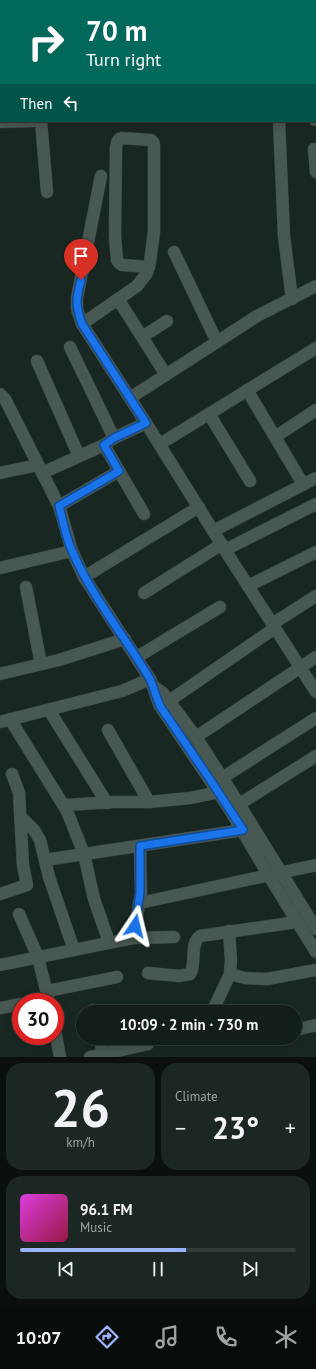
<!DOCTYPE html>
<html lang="en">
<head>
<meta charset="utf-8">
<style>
  body { margin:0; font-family:"PT Sans",sans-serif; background:#1c2623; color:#f1f3f6; height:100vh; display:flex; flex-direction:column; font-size:15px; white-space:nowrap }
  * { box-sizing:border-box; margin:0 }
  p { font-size:13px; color:#9da2a2 }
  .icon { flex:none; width:22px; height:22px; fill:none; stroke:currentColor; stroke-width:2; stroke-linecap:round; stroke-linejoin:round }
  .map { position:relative; height:1057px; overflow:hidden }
  .details { display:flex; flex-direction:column; gap:6px; padding:6px; background:#0a100e; flex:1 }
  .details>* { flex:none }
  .top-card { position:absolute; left:0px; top:0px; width:316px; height:122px; box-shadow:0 2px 10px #0003,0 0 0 1px #323b39; background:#00695c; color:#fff; overflow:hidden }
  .speed { position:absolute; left:12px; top:993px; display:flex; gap:8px; font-size:20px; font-weight:700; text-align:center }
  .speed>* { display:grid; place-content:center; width:52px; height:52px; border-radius:50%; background:#131d1a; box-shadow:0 2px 10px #0003,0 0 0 1px #323b39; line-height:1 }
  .speed .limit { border:6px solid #d22; background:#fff; color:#111 }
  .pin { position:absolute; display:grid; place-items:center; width:34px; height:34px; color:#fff; margin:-41px -17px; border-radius:50% 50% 50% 0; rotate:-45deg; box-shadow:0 0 4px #0007 }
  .pin .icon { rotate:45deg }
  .me { position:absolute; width:44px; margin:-22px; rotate:10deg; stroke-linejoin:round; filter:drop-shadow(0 0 3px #0008) }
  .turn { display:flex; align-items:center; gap:14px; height:84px; padding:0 20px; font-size:18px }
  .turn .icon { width:52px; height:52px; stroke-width:2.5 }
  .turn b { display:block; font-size:28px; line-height:34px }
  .then { display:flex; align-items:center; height:38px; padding:0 20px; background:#0003; gap:8px; font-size:15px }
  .big { font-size:30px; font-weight:700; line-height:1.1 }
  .details .card { flex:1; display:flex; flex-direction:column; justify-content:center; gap:6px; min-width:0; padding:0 14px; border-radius:16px; background:#1c2623 }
  .details .dial { align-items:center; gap:0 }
  .dial b { font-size:52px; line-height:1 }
  .song { display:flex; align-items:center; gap:12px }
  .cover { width:48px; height:48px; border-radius:6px; background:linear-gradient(135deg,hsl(300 70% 55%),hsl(340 70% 35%)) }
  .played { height:4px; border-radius:2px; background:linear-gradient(90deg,#9cb4fd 60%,#323b39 60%) }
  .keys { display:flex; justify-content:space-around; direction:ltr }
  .heat { display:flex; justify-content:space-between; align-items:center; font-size:22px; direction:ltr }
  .details .tiles { flex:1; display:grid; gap:6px; grid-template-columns:1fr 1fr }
  .card:last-child { grid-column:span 2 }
  .trip { position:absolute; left:76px; top:1005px; width:226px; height:40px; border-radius:20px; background:#131d1a; box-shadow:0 2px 10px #0003,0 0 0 1px #323b39; font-weight:700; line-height:40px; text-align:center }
  .menu { display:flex; height:64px; justify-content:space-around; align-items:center; background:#080c0a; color:#9da2a2 }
  .menu .icon { width:28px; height:28px }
  .menu .active { color:#9cb4fd }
  .menu b { font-size:18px; color:#f1f3f6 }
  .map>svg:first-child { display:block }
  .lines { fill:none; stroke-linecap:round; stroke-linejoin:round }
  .minor-casing { stroke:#37423e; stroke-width:13 }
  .minor { stroke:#485852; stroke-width:12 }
  .route-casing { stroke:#114b97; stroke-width:10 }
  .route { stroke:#1a73e8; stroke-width:7 }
</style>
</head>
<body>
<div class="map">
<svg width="316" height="1057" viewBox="0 0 316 1057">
  <rect width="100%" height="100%" fill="#192722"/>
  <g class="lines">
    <defs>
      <g id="minor">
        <polyline points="315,114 315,120"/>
        <polyline points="41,121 47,192"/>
        <polyline points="279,121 284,236 292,299"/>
        <polyline points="0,122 34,121"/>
        <polyline points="314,149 316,172"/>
        <polyline points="101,176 77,298 77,309 82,324 146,423 225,550 316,692"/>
        <polyline points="174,252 217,342"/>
        <polyline points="118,299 166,375"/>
        <path d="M82 324 137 286 147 273 150 262 154 232V145L153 142 151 140 121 138C116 140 117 144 116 148L115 237 117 260 119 263 122 265 149 267"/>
        <polyline points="142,337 167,321"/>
        <polyline points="70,347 114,438"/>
        <polyline points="37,361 79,456"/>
        <polyline points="247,390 303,484"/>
        <path d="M0 394 5 399 59 506 72 551 84 577 150 679C154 688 156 697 160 706L230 810 269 876 316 952"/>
        <polyline points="130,398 257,316 316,286"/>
        <polyline points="209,414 250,481"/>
        <polyline points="275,437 316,410"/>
        <polyline points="160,444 316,348"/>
        <polyline points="104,445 144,514"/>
        <polyline points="0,473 38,465"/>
        <polyline points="42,473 104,445 114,438 146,423"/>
        <polyline points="59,506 119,471"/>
        <polyline points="213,531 316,478"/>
        <polyline points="225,550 316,504"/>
        <polyline points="0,568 72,551"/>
        <polyline points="84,577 199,507"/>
        <polyline points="248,586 316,552"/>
        <polyline points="26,587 41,664"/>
        <polyline points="144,593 222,544"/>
        <polyline points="272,624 316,596"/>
        <polyline points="137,657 220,607"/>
        <polyline points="0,674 59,660 125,639"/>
        <polyline points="153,686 163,693 196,737 239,804 316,929"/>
        <polyline points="169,701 275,628"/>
        <polyline points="49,710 107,803"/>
        <polyline points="10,719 67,811 84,854 94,899 109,942"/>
        <polyline points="0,722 122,691 150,679"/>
        <polyline points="108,730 149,802"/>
        <polyline points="196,737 316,657"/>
        <polyline points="222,778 316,718"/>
        <polyline points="65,805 114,802 149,802 190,798 219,792"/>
        <polyline points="233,808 316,756"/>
        <polyline points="21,817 34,830 40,840 49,877 74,950"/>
        <polyline points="45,860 243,830"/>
        <polyline points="0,894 27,885 23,865 19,793 12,774"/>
        <polyline points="140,903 316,865"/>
        <polyline points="19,914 38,957 49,1002"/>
        <polyline points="133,938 141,893 140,846"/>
        <polyline points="0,965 133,938 174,937"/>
        <path d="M148 973 179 976 190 974C197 964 189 944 200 936L297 922"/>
        <polyline points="230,974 245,978 267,979 316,970"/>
        <polyline points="47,991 117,977"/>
        <polyline points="0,1008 21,1004"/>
        <polyline points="93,1010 94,1012"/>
        <polyline points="212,1012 230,974 231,960 229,931"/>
        <polyline points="55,1030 60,1057"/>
        <polyline points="295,1030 316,1025"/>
        <polyline points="100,1038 103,1054"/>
        <polyline points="90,1057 148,1044"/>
      </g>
    </defs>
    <use href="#minor" class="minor-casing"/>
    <use href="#minor" class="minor"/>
  </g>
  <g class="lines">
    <defs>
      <path id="route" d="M81 280C76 299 75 305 82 324L146 423 114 438 104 445 119 471 59 506C63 521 66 539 73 553 93 598 125 637 150 679 154 688 156 697 160 706L213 784 243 830 140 846V893L135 926"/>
    </defs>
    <use href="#route" class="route-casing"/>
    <use href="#route" class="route"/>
  </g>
</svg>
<div class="speed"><div class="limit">30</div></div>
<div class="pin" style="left:81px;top:280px;background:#d93025"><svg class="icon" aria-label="arrive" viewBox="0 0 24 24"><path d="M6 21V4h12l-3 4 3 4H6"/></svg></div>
<svg class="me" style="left:135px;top:926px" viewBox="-20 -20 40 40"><path d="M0-17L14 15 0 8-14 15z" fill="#1a73e8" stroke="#fff" stroke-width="4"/></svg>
<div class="trip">10:09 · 2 min · 730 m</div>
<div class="top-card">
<div class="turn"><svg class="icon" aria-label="right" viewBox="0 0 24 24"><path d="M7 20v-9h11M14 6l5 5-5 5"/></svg><div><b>70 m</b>Turn right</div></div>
<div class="then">Then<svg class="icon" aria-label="left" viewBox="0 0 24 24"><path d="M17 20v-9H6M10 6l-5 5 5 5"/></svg></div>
</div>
</div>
<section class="details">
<div class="tiles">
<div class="card dial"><b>26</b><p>km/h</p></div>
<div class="card"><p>Climate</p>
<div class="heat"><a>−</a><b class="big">23°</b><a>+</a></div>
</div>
<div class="card">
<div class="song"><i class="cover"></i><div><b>96.1 FM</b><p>Music</p></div></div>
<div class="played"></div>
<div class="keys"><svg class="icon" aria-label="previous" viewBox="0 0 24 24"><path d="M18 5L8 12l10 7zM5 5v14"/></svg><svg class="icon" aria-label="pause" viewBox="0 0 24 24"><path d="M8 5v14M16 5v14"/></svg><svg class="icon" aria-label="next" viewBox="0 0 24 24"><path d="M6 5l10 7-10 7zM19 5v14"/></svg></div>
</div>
</div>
</section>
<nav class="menu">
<b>10:07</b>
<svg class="icon active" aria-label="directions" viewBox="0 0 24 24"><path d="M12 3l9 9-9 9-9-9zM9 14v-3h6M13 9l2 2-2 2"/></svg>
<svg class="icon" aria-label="music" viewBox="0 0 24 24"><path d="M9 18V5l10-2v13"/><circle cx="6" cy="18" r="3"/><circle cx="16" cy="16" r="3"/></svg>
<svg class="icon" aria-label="phone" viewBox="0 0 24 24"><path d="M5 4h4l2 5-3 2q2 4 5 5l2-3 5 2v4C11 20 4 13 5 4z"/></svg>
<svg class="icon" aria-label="climate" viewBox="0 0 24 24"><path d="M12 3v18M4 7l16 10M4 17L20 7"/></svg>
</nav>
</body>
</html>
